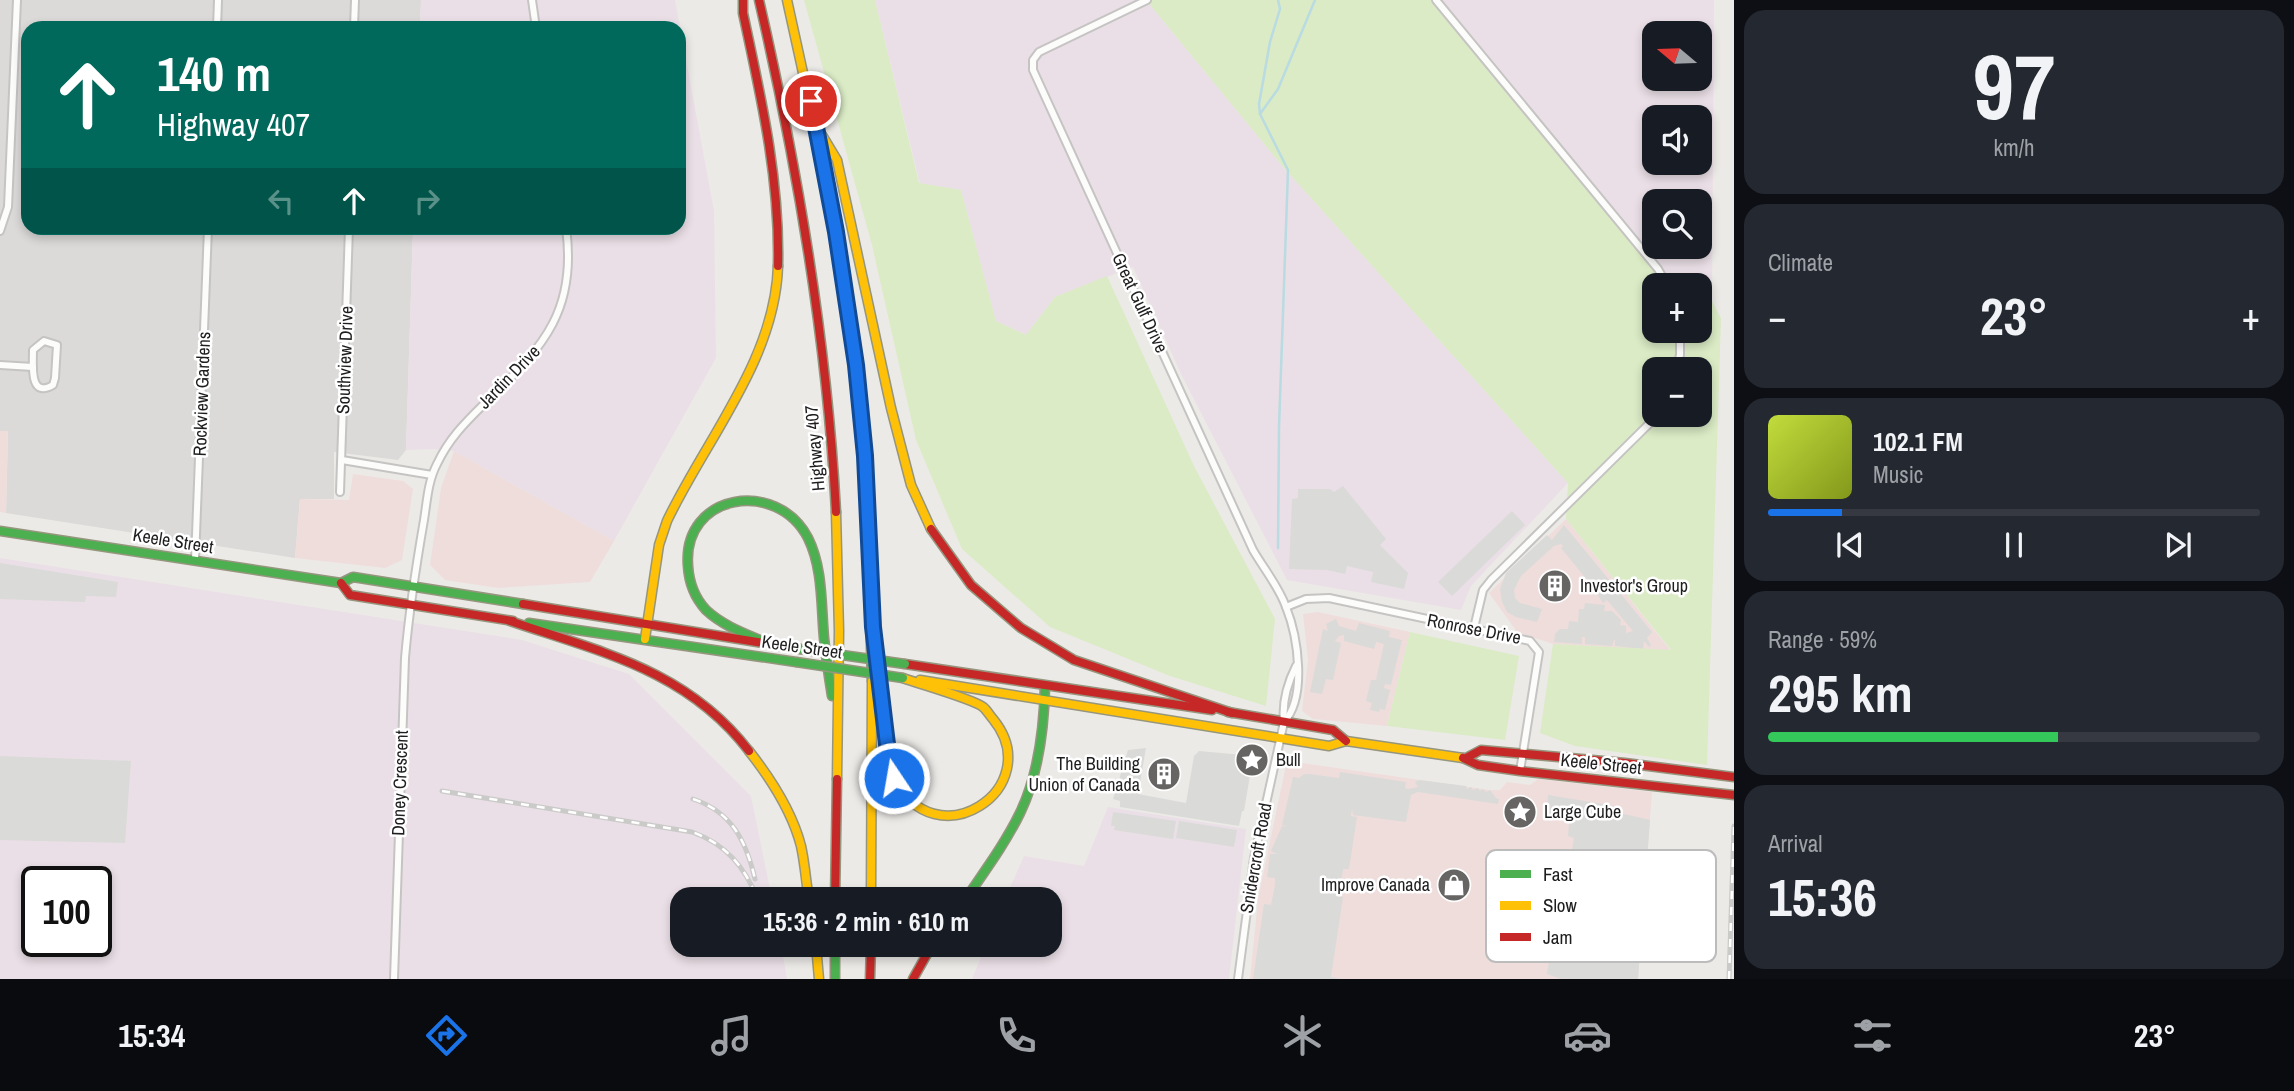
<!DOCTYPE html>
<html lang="en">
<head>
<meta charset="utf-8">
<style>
  body { margin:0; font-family:"Archivo Narrow",sans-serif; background:#242831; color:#f1f3f6; height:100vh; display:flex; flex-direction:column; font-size:26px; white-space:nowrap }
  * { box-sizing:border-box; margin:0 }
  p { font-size:23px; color:#9ea1a6 }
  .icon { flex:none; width:38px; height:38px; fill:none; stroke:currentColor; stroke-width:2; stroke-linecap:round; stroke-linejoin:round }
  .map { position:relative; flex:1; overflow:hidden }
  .sheet { display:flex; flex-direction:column; gap:10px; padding:10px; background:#0d0f14; width:560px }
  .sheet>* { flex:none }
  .hud { position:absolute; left:21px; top:21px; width:665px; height:214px; border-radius:21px; box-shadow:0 4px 10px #0003; background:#00695c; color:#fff; overflow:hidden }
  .needle { width:46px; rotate:289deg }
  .tools { position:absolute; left:1642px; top:21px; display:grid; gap:14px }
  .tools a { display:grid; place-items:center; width:70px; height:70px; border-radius:14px; background:#171b24; box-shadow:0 4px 10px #0003; font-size:35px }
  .speed { position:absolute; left:21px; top:866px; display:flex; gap:14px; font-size:35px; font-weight:700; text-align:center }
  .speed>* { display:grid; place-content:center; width:91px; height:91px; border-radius:50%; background:#171b24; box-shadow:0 4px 10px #0003; line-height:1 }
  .speed .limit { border:4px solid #111; border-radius:10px; background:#fff; color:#111 }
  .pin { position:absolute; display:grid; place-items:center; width:60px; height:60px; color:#fff; margin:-30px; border:4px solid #fff; border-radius:50%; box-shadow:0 2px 7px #0007 }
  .me { position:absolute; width:77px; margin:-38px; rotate:348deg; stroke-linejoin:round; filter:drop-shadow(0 0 5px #0008) }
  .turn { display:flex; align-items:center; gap:24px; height:147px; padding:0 21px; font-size:32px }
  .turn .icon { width:91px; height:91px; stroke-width:2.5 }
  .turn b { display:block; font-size:49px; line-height:60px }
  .lanes { display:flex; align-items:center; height:66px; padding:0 21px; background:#0003; justify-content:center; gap:35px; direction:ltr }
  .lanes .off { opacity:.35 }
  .big { font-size:52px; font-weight:800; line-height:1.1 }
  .sheet .widget { flex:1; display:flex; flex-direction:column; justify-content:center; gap:10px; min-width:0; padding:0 24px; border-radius:21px; background:#242831 }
  .sheet .dial { align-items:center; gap:0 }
  .dial b { font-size:91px; line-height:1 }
  .song { display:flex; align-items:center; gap:21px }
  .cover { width:84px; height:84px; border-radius:10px; background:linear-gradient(135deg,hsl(70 70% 55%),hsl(70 70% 35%)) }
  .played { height:7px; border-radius:4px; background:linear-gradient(90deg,#1a73e8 15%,#363941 15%) }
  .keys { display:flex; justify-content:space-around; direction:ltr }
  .heat { display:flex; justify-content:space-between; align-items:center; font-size:38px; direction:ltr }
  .charge { height:10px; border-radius:5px; background:linear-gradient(90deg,#34c759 59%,#363941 0) }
  .trip { position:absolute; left:670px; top:887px; width:392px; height:70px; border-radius:21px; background:#171b24; box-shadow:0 4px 10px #0003; font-weight:800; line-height:70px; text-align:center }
  .tabs { display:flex; height:112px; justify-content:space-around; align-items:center; background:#090b0e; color:#9ea1a6 }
  .tabs .icon { width:49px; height:49px }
  .tabs .current { color:#1a73e8 }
  .tabs b { font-size:32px; color:#f1f3f6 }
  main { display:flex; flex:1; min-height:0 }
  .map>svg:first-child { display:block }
  .residential { fill:#dbdad8 }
  .commercial { fill:#efdddc }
  .industrial { fill:#eadfe6; fill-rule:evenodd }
  .religious { fill:#dadad8 }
  .grass { fill:#daebc5; fill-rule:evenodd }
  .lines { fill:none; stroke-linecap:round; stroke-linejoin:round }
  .stream { stroke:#b9dbe1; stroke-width:2.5 }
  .street-casing { stroke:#c5c4c3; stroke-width:10 }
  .fast-casing { stroke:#96967e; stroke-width:11 }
  .slow-casing { stroke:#96967e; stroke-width:11 }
  .jam-casing { stroke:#96967e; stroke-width:11 }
  .street { stroke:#fcfcfb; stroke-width:6 }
  .fast { stroke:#4caf50; stroke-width:8 }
  .slow { stroke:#ffc107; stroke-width:8 }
  .jam { stroke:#c62828; stroke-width:8 }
  .rail-casing { stroke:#cacac9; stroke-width:5 }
  .rail { stroke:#fff; stroke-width:2.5; stroke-dasharray:8; stroke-linecap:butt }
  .fast-bridge-casing { stroke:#96967e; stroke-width:11; stroke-linecap:butt }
  .fast-bridge { stroke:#4caf50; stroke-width:8 }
  .route-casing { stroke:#114b97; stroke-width:18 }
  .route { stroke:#1a73e8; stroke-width:12 }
  .labels { text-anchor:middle; stroke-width:5; stroke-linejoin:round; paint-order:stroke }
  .street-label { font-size:18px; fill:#1e1e1e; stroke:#fff }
  .poi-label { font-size:18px; fill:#1e1e1e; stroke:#fff; text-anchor:start }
  .key { fill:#fff; stroke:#bcbcbc; stroke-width:2 }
  .key-label { font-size:19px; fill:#1e1e1e }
</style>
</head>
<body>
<main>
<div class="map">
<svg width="1734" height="979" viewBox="0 0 1734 979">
  <rect width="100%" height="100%" fill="#eceae7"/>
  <polygon class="residential" points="0,0 421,0 420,28 28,28 28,228 413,228 406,450 398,460 334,452 334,499 300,499 295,558 6,513 8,431 0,431"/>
  <g class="commercial">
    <polygon points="0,431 8,431 6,513 0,512"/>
    <polygon points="454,451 614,541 590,582 498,588 445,580 430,565 441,488"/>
    <polygon points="353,474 403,481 413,489 402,560 385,568 295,558 300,499 349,500"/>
    <polygon points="1566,519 1671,651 1553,644 1517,632 1489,593"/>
    <polygon points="1318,612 1410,632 1387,726 1313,719 1302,711 1308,660 1303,614"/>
    <polygon points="1302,763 1490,790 1500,790 1507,782 1530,785 1538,779 1652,792 1638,979 1250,979 1258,899 1286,765"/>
  </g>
  <g class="industrial">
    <polygon points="421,0 675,0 714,211 716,358 614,541 454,451 432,449 406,450 413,228 679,228 679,28 420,28"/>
    <polygon points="875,0 1146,0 1284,168 1568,483 1471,586 1461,610 1287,580 1182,376 1133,267 1055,297 1026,335 996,321 961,190 920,184"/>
    <path d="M1441 0H1714L1712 301 1699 309V285H1672L1663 270ZM1654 33H1699V79H1654ZM1654 117H1699V163H1654ZM1654 201H1699V247H1654Z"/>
    <path d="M0 558 522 640 629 674 751 796 772 899 682 900V945H781L787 979H0ZM37 882H96V942H37Z"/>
    <polygon points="1108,807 1246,829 1229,979 972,979 986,945 1050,945 1050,900 1005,899 1024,856 1084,866"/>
  </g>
  <g class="religious">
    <polygon points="1343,486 1386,539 1380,545 1408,573 1404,589 1371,582 1373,572 1347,566 1345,574 1327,570 1289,569 1292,499 1298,498 1298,489 1330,489 1334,492"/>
    <polygon points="1512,511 1525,525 1452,596 1438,582"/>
    <polygon points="1564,525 1652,632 1647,638 1651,645 1649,647 1644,641 1643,649 1615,646 1615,640 1614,640 1612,646 1585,644 1585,637 1582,637 1582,644 1554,642 1555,634 1560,629 1568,629 1569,621 1578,622 1579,609 1584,609 1585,603 1605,605 1604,611 1612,611 1621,620 1620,625 1626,626 1626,633 1633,631 1607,600 1603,603 1593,588 1596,585 1591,579 1588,581 1561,548 1563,546 1561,544 1554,546 1521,576 1514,590 1515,598 1520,603 1542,609 1537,622 1516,617 1507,612 1502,602 1500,589 1506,573 1547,535 1552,540"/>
    <polygon points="0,563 118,582 116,597 86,596 85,602 0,599"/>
    <polygon points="1336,619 1339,626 1356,631 1359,623 1390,631 1389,637 1402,640 1391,685 1385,684 1384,688 1390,690 1385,710 1380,709 1379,712 1370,710 1372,703 1366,701 1371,680 1376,680 1384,644 1376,642 1374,649 1344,641 1344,635 1339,636 1335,641 1341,643 1333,680 1326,679 1322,694 1310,692 1323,629 1328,631 1326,624"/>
    <polygon points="1146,748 1138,794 1186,803 1194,756 1199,751 1243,755 1243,766 1251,769 1244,811 1242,811 1239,826 1120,807 1120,801 1113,799 1128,750"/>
    <polygon points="0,756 131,761 125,843 0,840"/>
    <polygon points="1340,772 1406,782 1405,788 1408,789 1418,787 1415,782 1419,780 1466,786 1467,789 1471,787 1473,790 1478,788 1480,791 1483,789 1486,792 1490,790 1496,798 1499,799 1498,804 1418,792 1411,795 1406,822 1353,815 1352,808 1351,816 1357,817 1349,869 1343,869 1339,896 1343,897 1331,977 1340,979 1253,979 1264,904 1271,905 1275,885 1275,878 1267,877 1270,854 1277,854 1271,851 1282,826 1288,827 1282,825 1293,777 1299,778 1304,774 1309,774 1339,778"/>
    <polygon points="1548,795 1615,806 1615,812 1650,820 1638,979 1561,979 1547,974 1555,923 1561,923 1564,903 1558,902 1562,873 1568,874 1574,838 1568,836 1569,822 1576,822 1578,815 1576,814 1574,820 1547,816"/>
    <polygon points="1113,812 1176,821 1173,839 1114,830 1115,826 1111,826"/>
    <polygon points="1179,821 1237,830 1234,847 1176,838"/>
  </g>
  <g class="grass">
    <polygon points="804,0 875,0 919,183 961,190 996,321 1026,335 1055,297 1107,276 1194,466 1275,619 1266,706 1170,676 1050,627 962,549 916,440 872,245"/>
    <path d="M1146 0H1441L1663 270 1672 285H1654V331H1699V309L1712 301 1721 318 1707 765 1575 746 1540 733 1553 644 1671 650 1566 519 1568 483 1284 168ZM1654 369H1699V415H1654Z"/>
    <polygon points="1410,632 1519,656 1505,740 1387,726"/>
    <polygon points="1514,805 1532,808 1534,812 1529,817 1516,816 1510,809"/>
  </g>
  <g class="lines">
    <g class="stream">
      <polyline points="1260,114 1278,89 1315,0"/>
      <polyline points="1278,548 1279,427 1288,170 1260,114 1259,104 1270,42 1280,9 1278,0"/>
    </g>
    <defs>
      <g id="street">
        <polyline points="532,0 536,28"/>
        <path d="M1147 0 1039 52 1033 60V70L1253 550C1264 569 1279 587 1286 607 1298 637 1307 697 1284 722"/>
        <polyline points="1436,0 1658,269 1667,285"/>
        <polyline points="217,28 218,0"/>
        <polyline points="354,28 355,0"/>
        <polyline points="0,231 8,207 17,0"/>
        <path d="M44 341 57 345 55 378 53 385C29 399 33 365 33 350Z"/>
        <polyline points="0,365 33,367"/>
        <polyline points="1676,369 1680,355 1680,331"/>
        <polyline points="342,460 432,475"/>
        <polyline points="340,492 349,228"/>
        <polyline points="195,560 208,228"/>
        <polyline points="1286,607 1306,599 1329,598 1530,641 1539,652 1520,771"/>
        <polyline points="1474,628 1483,590 1491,580 1658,415"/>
        <path d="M394 979 405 658C409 612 416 566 424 520 427 501 428 481 437 464 450 436 469 419 490 398 545 346 577 308 566 228"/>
        <path d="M1238 979 1254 858 1284 722C1282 703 1288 682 1296 666"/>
      </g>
      <g id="fast">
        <polyline points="853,341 866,473 872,681"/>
        <polyline points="0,531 341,583 353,577 523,604"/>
        <polyline points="529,623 796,662"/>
        <path d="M767 643C746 634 723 626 706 610 695 598 689 583 688 566 682 493 777 478 808 538 823 568 821 605 824 638 826 657 829 677 832 696"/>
        <path d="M965 900C984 872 1005 844 1020 813 1039 774 1044 729 1045 686"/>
        <polyline points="835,945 835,979"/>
      </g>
      <g id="slow">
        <polyline points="787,0 832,205 853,341"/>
        <polyline points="822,135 837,160 891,408 911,485 931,529"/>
        <polyline points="836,512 839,631 837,779"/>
        <path d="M645 639 659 545 667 521C706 439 775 360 778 266"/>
        <path d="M878 667C881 702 879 744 894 777 934 863 1049 788 993 719 990 716 987 710 983 707 973 699 919 684 903 678"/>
        <polyline points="920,680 1329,746 1346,741 1463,758"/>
        <path d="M749 751C771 779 792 811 801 846 805 864 806 882 809 900"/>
        <polyline points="871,900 872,681"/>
        <polyline points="816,945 819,979"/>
      </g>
      <g id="jam">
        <path d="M743 0V13C761 97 780 179 778 266"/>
        <path d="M759 0C798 169 827 339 836 512"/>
        <polyline points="931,529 971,585 1021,628 1074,660 1232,713"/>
        <polyline points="341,583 350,595 513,621"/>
        <polyline points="523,604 800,649"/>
        <path d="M510 621C601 652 687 670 749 751"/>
        <polyline points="905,664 1212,710"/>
        <polyline points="1228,712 1333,730 1346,741"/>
        <polyline points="1463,758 1478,765 1520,771 1734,795"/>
        <polyline points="1466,758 1481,750 1625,763 1734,777"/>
        <polyline points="835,900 837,779"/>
        <polyline points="870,979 871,945"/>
        <polyline points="913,979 932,945"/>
      </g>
    </defs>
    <use href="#street" class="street-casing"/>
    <use href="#fast" class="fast-casing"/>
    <use href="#slow" class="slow-casing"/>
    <use href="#jam" class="jam-casing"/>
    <use href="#street" class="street"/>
    <use href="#fast" class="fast"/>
    <use href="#slow" class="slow"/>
    <use href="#jam" class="jam"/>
    <defs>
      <g id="rail">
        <path d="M442 791 692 832C726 844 745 867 758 900"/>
        <path d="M693 799C732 812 746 841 755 879"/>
        <polyline points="1729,979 1734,826"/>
      </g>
    </defs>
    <use href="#rail" class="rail-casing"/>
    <use href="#rail" class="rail"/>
    <defs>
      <g id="fast-bridge">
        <polyline points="800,649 905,664"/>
        <polyline points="796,662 903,678"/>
      </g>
    </defs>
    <use href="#fast-bridge" class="fast-bridge-casing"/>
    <use href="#fast-bridge" class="fast-bridge"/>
  </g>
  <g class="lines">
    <defs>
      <polyline id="route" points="811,101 836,232 856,365 865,456 873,627 889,761 894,778"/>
    </defs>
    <use href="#route" class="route-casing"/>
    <use href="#route" class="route"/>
  </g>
  <defs>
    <symbol id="building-disc" viewBox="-11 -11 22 22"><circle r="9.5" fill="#666564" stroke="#fff"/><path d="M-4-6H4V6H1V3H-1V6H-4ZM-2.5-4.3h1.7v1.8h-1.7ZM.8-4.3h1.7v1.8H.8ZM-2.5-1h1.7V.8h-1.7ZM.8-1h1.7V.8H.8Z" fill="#fff"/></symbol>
    <symbol id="sight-disc" viewBox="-11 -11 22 22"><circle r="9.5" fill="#666564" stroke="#fff"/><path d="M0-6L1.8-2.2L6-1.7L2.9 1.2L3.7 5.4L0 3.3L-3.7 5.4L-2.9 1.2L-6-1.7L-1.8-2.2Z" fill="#fff"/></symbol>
    <symbol id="shop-disc" viewBox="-11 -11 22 22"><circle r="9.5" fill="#666564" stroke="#fff"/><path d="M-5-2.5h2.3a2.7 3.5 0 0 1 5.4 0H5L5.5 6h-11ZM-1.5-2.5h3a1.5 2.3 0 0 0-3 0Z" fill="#fff"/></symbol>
  </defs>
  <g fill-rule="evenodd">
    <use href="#building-disc" x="1536" y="567" width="38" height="38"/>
    <use href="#sight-disc" x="1233" y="741" width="38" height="38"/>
    <use href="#building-disc" x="1145" y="755" width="38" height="38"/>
    <use href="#sight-disc" x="1501" y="793" width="38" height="38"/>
    <use href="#shop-disc" x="1435" y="866" width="38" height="38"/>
  </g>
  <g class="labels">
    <g class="street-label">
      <text transform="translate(1140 303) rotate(65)" y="6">Great Gulf Drive</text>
      <text transform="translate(345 360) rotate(-88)" y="6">Southview Drive</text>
      <text transform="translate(509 377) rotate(-46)" y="6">Jardin Drive</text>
      <text transform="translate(202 394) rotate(-88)" y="6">Rockview Gardens</text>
      <text transform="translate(815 448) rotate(-95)" y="6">Highway 407</text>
      <text transform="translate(173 541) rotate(9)" y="6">Keele Street</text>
      <text transform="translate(1474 629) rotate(11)" y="6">Ronrose Drive</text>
      <text transform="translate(802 647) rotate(8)" y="6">Keele Street</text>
      <text transform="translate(1601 764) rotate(6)" y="6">Keele Street</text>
      <text transform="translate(400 783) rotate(-88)" y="6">Doney Crescent</text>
      <text transform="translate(1256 858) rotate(-80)" y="6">Snidercroft Road</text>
    </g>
    <g class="poi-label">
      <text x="1580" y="592">Investor's Group</text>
      <text x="1276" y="766">Bull</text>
      <text x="1140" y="770" text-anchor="end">The Building<tspan x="1140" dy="21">Union of Canada</tspan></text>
      <text x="1544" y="818">Large Cube</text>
      <text x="1430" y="891" text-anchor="end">Improve Canada</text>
    </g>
  </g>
  <rect x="1486" y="850" width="230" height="112" rx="10" class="key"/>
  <rect x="1500" y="870" width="31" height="8" fill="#4caf50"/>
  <rect x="1500" y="901" width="31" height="9" fill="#ffc107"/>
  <rect x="1500" y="933" width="31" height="8" fill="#c62828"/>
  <g class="key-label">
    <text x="1543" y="881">Fast</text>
    <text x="1543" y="912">Slow</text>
    <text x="1543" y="944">Jam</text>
  </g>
</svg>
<div class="tools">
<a><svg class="needle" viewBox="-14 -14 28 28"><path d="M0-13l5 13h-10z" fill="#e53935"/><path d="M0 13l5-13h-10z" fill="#9ea1a6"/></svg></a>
<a><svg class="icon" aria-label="sound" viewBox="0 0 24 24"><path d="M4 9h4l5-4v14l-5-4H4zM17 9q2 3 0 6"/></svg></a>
<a><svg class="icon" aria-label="search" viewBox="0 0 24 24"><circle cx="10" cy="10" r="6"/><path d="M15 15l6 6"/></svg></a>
<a>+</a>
<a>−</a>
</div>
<div class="speed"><div class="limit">100</div></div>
<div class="pin" style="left:811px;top:101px;background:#d93025"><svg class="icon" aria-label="arrive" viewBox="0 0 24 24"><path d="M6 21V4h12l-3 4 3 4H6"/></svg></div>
<svg class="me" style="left:894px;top:778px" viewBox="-20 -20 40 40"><circle r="17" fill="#1a73e8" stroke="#fff" stroke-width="3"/><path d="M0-11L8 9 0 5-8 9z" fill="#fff"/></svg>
<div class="trip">15:36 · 2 min · 610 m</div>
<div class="hud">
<div class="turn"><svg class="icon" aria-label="ahead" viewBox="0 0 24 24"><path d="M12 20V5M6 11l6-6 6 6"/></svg><div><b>140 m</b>Highway 407</div></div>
<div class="lanes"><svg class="icon off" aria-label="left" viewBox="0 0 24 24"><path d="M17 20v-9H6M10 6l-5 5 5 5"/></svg><svg class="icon" aria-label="ahead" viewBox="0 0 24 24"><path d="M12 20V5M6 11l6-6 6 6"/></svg><svg class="icon off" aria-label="right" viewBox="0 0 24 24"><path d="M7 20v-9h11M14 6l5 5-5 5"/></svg></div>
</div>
</div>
<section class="sheet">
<div class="widget dial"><b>97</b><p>km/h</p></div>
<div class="widget"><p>Climate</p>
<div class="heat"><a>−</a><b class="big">23°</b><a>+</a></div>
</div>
<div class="widget">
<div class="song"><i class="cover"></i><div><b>102.1 FM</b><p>Music</p></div></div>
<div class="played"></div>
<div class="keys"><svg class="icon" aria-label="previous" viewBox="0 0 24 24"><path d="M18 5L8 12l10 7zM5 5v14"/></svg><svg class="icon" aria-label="pause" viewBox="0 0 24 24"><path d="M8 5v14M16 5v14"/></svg><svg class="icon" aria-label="next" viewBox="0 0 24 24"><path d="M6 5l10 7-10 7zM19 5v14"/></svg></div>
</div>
<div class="widget"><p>Range · 59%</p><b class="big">295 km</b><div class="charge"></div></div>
<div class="widget"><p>Arrival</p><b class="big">15:36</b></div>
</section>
</main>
<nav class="tabs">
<b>15:34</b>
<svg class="icon current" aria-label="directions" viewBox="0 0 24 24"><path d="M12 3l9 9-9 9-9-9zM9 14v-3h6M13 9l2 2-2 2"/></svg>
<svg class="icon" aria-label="music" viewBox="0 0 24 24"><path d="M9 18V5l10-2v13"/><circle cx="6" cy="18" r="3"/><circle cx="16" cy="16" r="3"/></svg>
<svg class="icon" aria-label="phone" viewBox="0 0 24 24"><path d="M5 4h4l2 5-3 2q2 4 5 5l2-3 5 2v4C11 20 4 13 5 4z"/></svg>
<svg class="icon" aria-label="climate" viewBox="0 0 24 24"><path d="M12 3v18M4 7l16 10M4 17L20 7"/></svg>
<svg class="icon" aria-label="car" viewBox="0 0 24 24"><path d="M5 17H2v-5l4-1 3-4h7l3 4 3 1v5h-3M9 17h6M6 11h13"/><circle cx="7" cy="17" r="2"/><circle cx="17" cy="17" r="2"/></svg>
<svg class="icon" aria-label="filters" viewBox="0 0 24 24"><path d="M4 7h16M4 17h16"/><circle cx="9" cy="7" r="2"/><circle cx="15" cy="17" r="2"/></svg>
<b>23°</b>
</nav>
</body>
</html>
